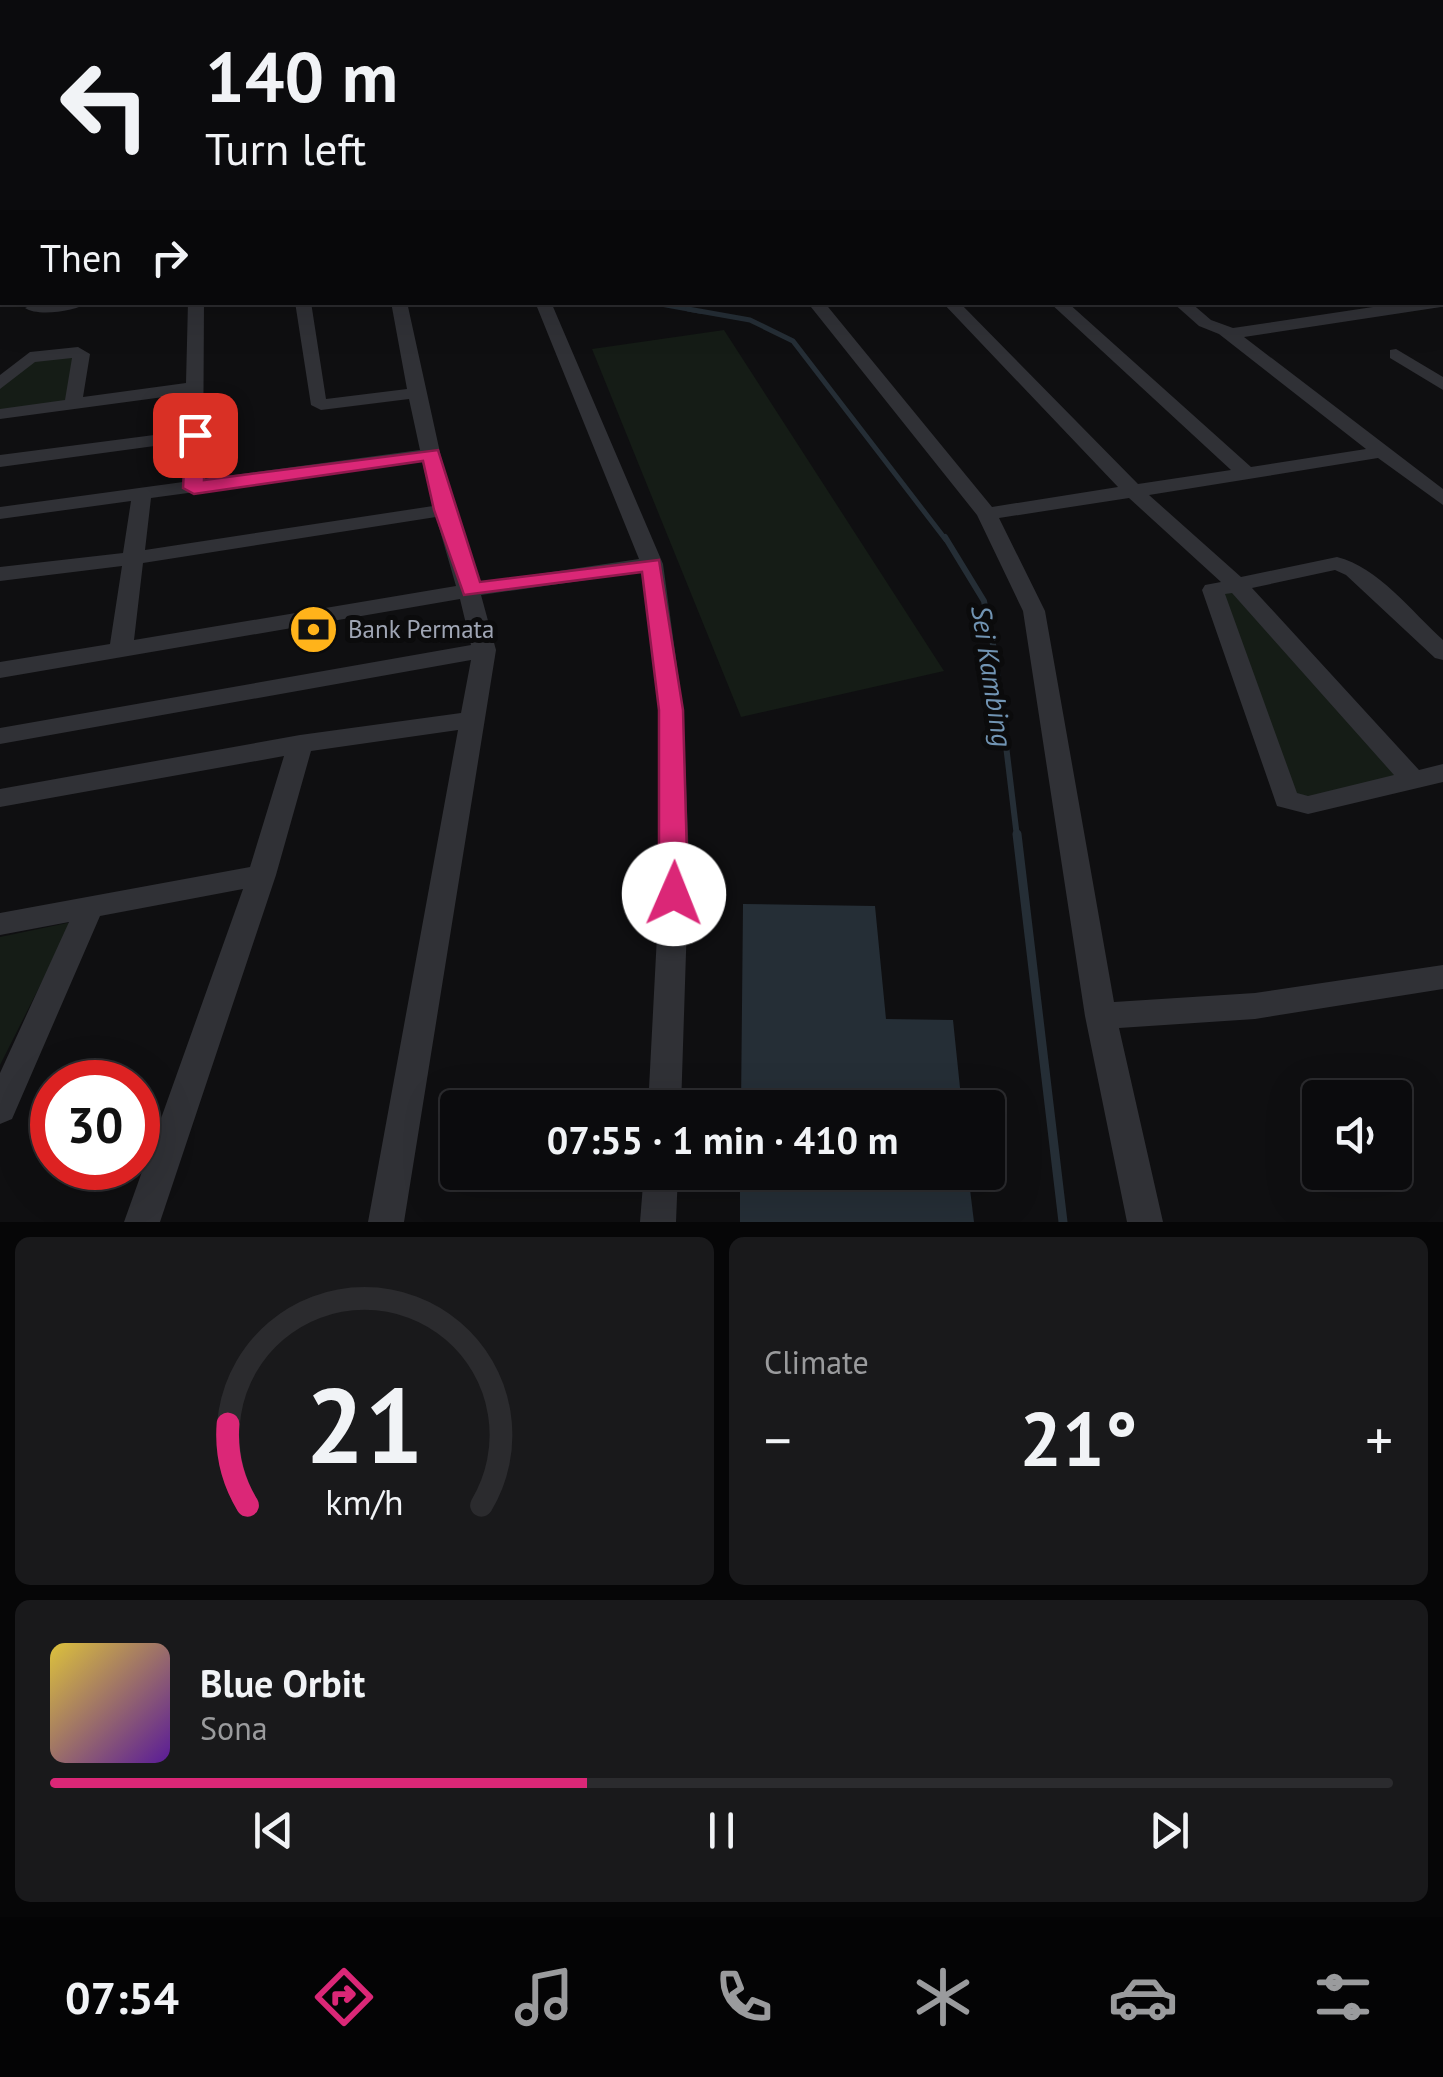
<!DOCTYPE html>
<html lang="en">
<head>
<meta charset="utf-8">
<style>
  body { margin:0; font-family:"PT Sans",sans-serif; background:#19191b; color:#f1f3f6; height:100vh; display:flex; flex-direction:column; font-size:38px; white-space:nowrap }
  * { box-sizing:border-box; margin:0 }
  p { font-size:32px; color:#9a9b9d }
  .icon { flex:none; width:55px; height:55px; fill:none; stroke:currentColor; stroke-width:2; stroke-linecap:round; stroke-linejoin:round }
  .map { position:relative; height:1222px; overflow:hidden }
  .details { display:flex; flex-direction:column; gap:15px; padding:15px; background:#060607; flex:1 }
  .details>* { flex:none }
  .guide { position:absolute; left:0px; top:0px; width:1445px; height:305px; box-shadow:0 10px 40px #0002,0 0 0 2px #2b2b2e; background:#0b0b0d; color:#f1f3f6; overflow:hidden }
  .buttons { position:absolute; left:1302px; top:1080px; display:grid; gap:20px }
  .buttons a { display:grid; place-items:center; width:110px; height:110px; border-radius:10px; background:#0b0b0d; box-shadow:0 10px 40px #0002,0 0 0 2px #2b2b2e; font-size:50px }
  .speed { position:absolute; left:30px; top:1060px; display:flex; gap:20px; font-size:50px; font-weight:700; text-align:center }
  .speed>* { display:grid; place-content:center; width:130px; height:130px; border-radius:50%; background:#0b0b0d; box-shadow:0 10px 40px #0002,0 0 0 2px #2b2b2e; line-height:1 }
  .speed .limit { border:15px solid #d22; background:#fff; color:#111 }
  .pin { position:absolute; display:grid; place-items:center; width:85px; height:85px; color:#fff; margin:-42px; border-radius:20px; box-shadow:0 5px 15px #0006 }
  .me { position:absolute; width:110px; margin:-55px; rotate:1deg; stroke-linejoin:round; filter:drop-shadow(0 0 8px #0008) }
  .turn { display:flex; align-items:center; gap:35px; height:210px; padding:0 40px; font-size:45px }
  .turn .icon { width:130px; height:130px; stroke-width:2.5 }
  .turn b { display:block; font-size:70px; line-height:85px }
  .then { display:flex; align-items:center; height:95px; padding:0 40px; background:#0003; gap:20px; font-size:38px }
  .big { font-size:75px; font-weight:800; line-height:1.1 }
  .details .card { flex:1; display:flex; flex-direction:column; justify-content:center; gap:15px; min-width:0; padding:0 35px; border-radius:15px; background:#19191b }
  .details .dial { align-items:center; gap:0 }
  .dial svg { height:260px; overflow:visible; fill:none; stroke:#2b2b2e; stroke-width:7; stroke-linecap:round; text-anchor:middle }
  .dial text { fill:#f1f3f6; stroke:none }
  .song { display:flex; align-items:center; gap:30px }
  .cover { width:120px; height:120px; border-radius:15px; background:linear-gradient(135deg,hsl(50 70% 55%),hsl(270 70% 35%)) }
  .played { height:10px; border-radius:5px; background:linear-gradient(90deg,#db2777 40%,#2b2b2e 40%) }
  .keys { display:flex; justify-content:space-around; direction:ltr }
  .heat { display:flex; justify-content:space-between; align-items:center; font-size:55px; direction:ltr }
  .details .tiles { flex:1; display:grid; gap:15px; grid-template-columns:1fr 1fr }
  .card:last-child { grid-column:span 2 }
  .trip { position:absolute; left:440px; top:1090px; width:565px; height:100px; border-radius:10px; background:#0b0b0d; box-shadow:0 10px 40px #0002,0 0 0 2px #2b2b2e; font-weight:800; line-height:100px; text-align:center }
  .dock { display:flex; height:160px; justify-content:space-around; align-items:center; background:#040405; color:#9a9b9d }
  .dock .icon { width:70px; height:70px }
  .dock .active { color:#db2777 }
  .dock b { font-size:45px; color:#f1f3f6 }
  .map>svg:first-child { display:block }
  .green { fill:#151c16 }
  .water { fill:#252e36 }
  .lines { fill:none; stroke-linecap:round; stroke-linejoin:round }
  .stream-far4 { stroke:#252e36; stroke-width:2.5 }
  .stream-far3 { stroke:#252e36; stroke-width:4 }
  .stream-far2 { stroke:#252e36; stroke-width:5 }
  .stream-far1 { stroke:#252e36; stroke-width:6 }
  .stream { stroke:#252e36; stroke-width:9 }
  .minor { fill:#303136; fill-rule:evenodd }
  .primary { fill:#4c4e56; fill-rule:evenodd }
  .route { fill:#db2777; stroke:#8e194d; stroke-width:2.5 }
  .labels { text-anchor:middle; stroke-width:10; stroke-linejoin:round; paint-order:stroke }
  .poi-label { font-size:25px; fill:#9fa5b4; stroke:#0b0b0c; text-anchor:start }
  .water-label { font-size:28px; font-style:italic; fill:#7194b3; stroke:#0b0b0c }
</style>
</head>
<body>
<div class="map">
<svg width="1443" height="1222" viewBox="0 0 1443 1222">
  <rect width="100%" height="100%" fill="#0f0f11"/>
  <g class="green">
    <polygon points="724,330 944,671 741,717 592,349"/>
    <polygon points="78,354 72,403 0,413 0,386 28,360"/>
    <polygon points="1236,585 1406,778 1293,801 1219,588"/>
    <polygon points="72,922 0,1065 0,937"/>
  </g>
  <g class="water">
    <polygon points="743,904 875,906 886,1019 953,1020 962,1107 741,1107"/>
    <polygon points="740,1173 968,1173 974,1222 740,1222"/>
  </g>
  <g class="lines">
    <polyline class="stream-far4" points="426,0 435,2"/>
    <polyline class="stream-far3" points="647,302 702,312"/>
    <polyline class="stream-far2" points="688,309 750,320 793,341 946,540"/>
    <polyline class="stream-far1" points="945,537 984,601 995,654 1017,837"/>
    <polyline class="stream" points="1017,834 1063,1222"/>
    <g class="minor">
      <polygon points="22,0 50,0 52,2 26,2"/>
      <polygon points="160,0 187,0 189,2 164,2"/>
      <polygon points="331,0 381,0 382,1 335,2"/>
      <polygon points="645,0 658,0 660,2 648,2"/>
      <polygon points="714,0 725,0 727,2 716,2"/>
      <polygon points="793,0 804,0 806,2 795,2"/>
      <polygon points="879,0 890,0 892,2 881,2"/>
      <polygon points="1303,0 1313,0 1314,2 1305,2"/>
      <polygon points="1336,0 1381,0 1383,2 1340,2"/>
      <polygon points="1408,0 1418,0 1419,2 1410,2"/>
      <polygon points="2,16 2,22 0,23 0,17"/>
      <rect x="1442" y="19" width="1" height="6"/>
      <rect x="0" y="47" width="2" height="6"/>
      <polygon points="0,115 2,116 2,122 0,123"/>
      <rect x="0" y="190" width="2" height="8"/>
      <rect x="1442" y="215" width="1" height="8"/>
      <path d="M1443 298V306L1441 307 1244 337 1443 489V505L1378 458 1149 495 1241 577 1337 557C1378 567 1412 612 1443 640V660L1435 658 1346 575 1335 570 1252 588 1419 770 1443 764V782L1308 814 1277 806 1202 590 1205 585 1221 582 1129 498 999 518 1045 611 1114 1002 1255 993 1443 965V989L1255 1019 1119 1028 1163 1222H1127L1085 1016 1023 611 977 515 807 302H824L992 507 1118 487 942 302H959L1138 484 1231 470 1049 302H1067L1251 467 1366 449 1219 334 1199 326 1172 302H1190L1211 320 1233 328 1406 302H1442ZM1232 593 1394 775 1308 796 1297 793 1225 594Z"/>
      <path d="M39 302H90C76 311 38 317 25 308Z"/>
      <path d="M188 302H204L203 479 420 450 409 399 321 410 311 405 295 302H311L326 399 407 389 391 302H407L441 457 477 583 639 559 535 302H551L663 564 683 710 689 859 681 1108H648L661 859 659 710 642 572 481 595 496 650 404 1222H368L458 730 311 751 276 875 160 1222H124L243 889 100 916 12 1119 0 1124V1073L69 922 0 935V913L250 867 284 756 0 807V789L300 735 461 713 471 660 0 744V728L471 645 460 599 0 678V662L110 644 122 566 0 581V567L123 553 131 501 0 519V507L183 482 184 442 0 467V455L185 431 186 394 0 419V409L65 400 72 358 35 362 0 389V375L30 352 78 347 90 354 83 397 186 383ZM422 461 433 506 145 550 151 498ZM436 517 456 586 134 640 143 563Z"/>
      <polygon points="1396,349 1443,377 1443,390 1390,358 1390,350"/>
      <polygon points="644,1172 678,1172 676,1222 640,1222"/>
    </g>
    <g class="primary">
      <polygon points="1085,0 1107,0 1108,2 1086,2"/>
      <rect x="1442" y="101" width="1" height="12"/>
    </g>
  </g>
  <polygon class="route" points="195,430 205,435 204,480 438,450 480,582 659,560 683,710 688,894 684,902 674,905 664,902 659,894 659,710 642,572 464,595 434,510 423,461 194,494 183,488 186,435"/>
  <defs>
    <symbol id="bank-disc" viewBox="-11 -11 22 22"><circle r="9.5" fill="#ffb31a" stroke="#0b0b0c"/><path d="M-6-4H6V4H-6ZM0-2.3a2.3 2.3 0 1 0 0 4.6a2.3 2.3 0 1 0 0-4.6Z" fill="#111"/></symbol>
  </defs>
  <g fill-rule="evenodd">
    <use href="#bank-disc" x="286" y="602" width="55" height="55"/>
  </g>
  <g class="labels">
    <g class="poi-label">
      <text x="348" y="638">Bank Permata</text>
    </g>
    <g class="water-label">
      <text transform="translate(992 676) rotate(81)" y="10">Sei Kambing</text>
    </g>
  </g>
</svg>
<div class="buttons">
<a><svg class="icon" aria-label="sound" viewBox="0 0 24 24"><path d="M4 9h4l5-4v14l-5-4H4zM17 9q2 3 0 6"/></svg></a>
</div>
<div class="speed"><div class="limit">30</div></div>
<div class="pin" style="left:195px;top:435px;background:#d93025"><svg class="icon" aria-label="arrive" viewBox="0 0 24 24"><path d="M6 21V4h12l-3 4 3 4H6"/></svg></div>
<svg class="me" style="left:674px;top:894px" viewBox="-20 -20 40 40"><circle r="19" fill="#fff"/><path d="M0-13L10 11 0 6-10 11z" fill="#db2777"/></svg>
<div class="trip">07:55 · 1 min · 410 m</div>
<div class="guide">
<div class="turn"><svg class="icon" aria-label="left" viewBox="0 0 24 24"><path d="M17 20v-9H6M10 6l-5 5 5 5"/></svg><div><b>140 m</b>Turn left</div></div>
<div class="then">Then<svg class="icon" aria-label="right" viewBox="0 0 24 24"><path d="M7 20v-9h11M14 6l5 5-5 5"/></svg></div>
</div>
</div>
<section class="details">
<div class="tiles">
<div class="card dial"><svg viewBox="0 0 100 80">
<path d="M14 69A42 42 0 1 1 86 69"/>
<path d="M14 69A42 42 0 0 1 8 44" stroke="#db2777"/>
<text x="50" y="56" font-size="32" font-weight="700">21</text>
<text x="50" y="72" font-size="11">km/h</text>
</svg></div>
<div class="card"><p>Climate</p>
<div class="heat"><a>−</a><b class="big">21°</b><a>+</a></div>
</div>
<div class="card">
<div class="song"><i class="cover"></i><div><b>Blue Orbit</b><p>Sona</p></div></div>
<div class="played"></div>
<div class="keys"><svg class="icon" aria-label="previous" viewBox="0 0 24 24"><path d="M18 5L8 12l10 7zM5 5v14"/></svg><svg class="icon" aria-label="pause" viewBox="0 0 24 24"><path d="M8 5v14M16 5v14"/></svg><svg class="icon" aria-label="next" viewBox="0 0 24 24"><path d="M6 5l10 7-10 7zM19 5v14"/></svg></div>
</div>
</div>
</section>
<nav class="dock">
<b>07:54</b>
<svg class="icon active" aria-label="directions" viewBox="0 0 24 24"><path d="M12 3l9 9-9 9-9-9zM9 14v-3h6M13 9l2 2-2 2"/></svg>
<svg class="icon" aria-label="music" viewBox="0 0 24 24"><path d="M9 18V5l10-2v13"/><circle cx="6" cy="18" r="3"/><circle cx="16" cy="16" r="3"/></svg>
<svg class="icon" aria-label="phone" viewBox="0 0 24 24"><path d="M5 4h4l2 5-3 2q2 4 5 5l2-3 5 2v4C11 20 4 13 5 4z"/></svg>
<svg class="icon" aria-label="climate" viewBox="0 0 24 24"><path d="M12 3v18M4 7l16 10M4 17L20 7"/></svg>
<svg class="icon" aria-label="car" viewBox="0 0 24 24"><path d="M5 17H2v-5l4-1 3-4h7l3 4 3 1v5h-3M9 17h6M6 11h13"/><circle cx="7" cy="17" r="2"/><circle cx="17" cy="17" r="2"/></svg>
<svg class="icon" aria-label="filters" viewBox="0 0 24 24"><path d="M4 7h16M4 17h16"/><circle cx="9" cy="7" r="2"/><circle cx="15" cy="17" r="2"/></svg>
</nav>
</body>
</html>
